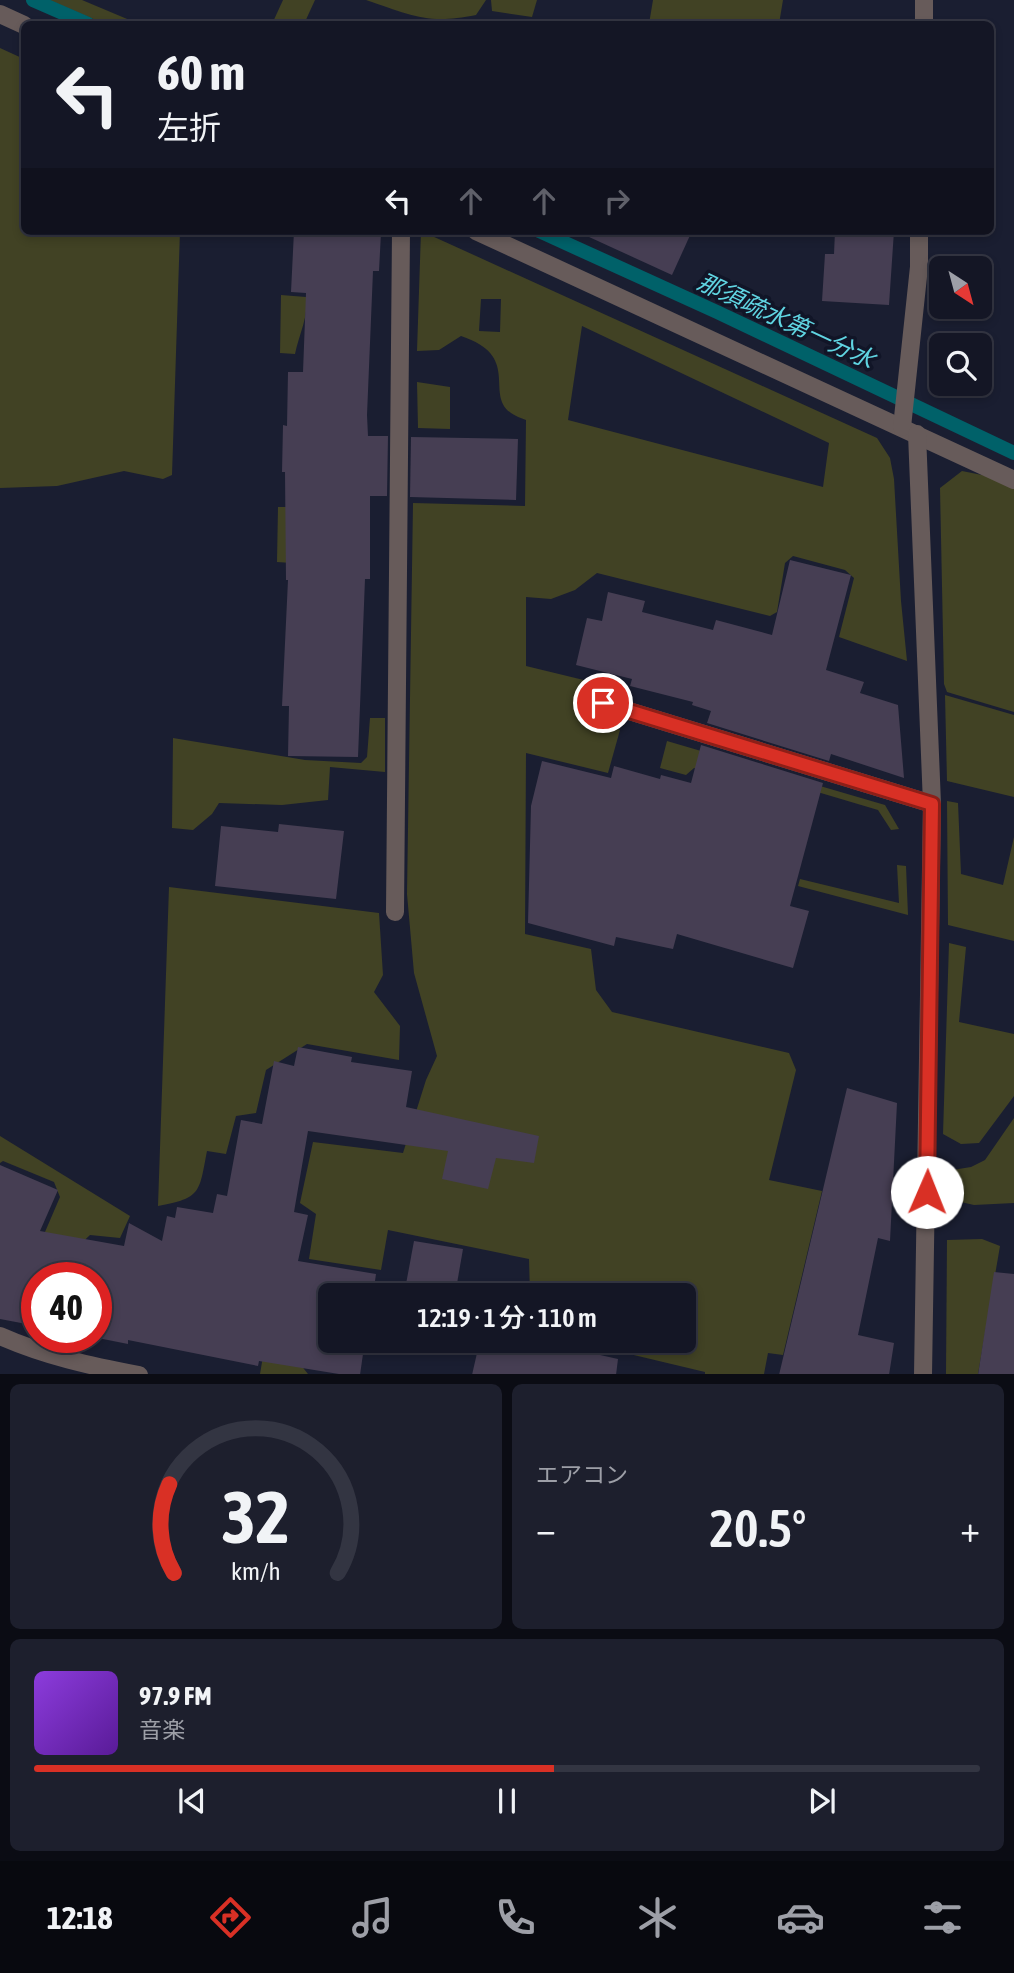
<!DOCTYPE html>
<html lang="ja">
<head>
<meta charset="utf-8">
<style>
  body { margin:0; font-family:"Asap Condensed","Noto Sans JP",sans-serif; background:#1d1f2d; color:#f1f3f6; height:100vh; display:flex; flex-direction:column; font-size:26px; white-space:nowrap }
  * { box-sizing:border-box; margin:0 }
  p { font-size:23px; color:#9d9fa7 }
  .icon { flex:none; width:38px; height:38px; fill:none; stroke:currentColor; stroke-width:2; stroke-linecap:round; stroke-linejoin:round }
  .map { position:relative; height:1374px; overflow:hidden }
  .sheet { display:flex; flex-direction:column; gap:10px; padding:10px; background:#0b0c14; flex:1 }
  .sheet>* { flex:none }
  .banner { position:absolute; left:21px; top:21px; width:973px; height:214px; border-radius:10px; box-shadow:0 4px 10px #0003,0 0 0 2px #333542; background:#141625; color:#f1f3f6; overflow:hidden }
  .needle { width:46px; rotate:144deg }
  .controls { position:absolute; left:929px; top:256px; display:grid; gap:14px }
  .controls a { display:grid; place-items:center; width:63px; height:63px; border-radius:10px; background:#141625; box-shadow:0 4px 10px #0003,0 0 0 2px #333542; font-size:35px }
  .speed { position:absolute; left:21px; top:1262px; display:flex; gap:14px; font-size:35px; font-weight:700; text-align:center }
  .speed>* { display:grid; place-content:center; width:91px; height:91px; border-radius:50%; background:#141625; box-shadow:0 4px 10px #0003,0 0 0 2px #333542; line-height:1 }
  .speed .limit { border:10px solid #d22; background:#fff; color:#111 }
  .pin { position:absolute; display:grid; place-items:center; width:60px; height:60px; color:#fff; margin:-30px; border:4px solid #fff; border-radius:50%; box-shadow:0 2px 7px #0007 }
  .me { position:absolute; width:77px; margin:-38px; rotate:1deg; stroke-linejoin:round; filter:drop-shadow(0 0 5px #0008) }
  .turn { display:flex; align-items:center; gap:24px; height:147px; padding:0 21px; font-size:32px }
  .turn .icon { width:91px; height:91px; stroke-width:2.5 }
  .turn b { display:block; font-size:49px; line-height:60px }
  .lanes { display:flex; align-items:center; height:66px; padding:0 21px; background:#0003; justify-content:center; gap:35px; direction:ltr }
  .lanes .off { opacity:.35 }
  .big { font-size:52px; font-weight:600; line-height:1.1 }
  .sheet .tile { flex:1; display:flex; flex-direction:column; justify-content:center; gap:10px; min-width:0; padding:0 24px; border-radius:10px; background:#1d1f2d }
  .sheet .dial { align-items:center; gap:0 }
  .dial svg { height:182px; overflow:visible; fill:none; stroke:#333542; stroke-width:7; stroke-linecap:round; text-anchor:middle }
  .dial text { fill:#f1f3f6; stroke:none }
  .song { display:flex; align-items:center; gap:21px }
  .cover { width:84px; height:84px; border-radius:10px; background:linear-gradient(135deg,hsl(270 70% 55%),hsl(270 70% 35%)) }
  .played { height:7px; border-radius:4px; background:linear-gradient(90deg,#d93025 55%,#333542 55%) }
  .keys { display:flex; justify-content:space-around; direction:ltr }
  .heat { display:flex; justify-content:space-between; align-items:center; font-size:38px; direction:ltr }
  .sheet .tiles { flex:1; display:grid; gap:10px; grid-template-columns:1fr 1fr }
  .tile:last-child { grid-column:span 2 }
  .trip { position:absolute; left:318px; top:1283px; width:378px; height:70px; border-radius:10px; background:#141625; box-shadow:0 4px 10px #0003,0 0 0 2px #333542; font-weight:600; line-height:70px; text-align:center }
  .tabs { display:flex; height:112px; justify-content:space-around; align-items:center; background:#08090f; color:#9d9fa7 }
  .tabs .icon { width:49px; height:49px }
  .tabs .on { color:#d93025 }
  .tabs b { font-size:32px; color:#f1f3f6 }
  .map>svg:first-child { display:block }
  .green { fill:#414224; fill-rule:evenodd }
  .lines { fill:none; stroke-linecap:round; stroke-linejoin:round }
  .stream { stroke:#006169; stroke-width:14 }
  .building { fill:#463e53 }
  .minor { stroke:#675b5a; stroke-width:18 }
  .route-casing { stroke:#8d1f18; stroke-width:18 }
  .route { stroke:#d93025; stroke-width:12 }
  .labels { text-anchor:middle; stroke-width:7; stroke-linejoin:round; paint-order:stroke }
  .water-label { font-size:24px; font-style:italic; fill:#60d5e2; stroke:#111527 }
</style>
</head>
<body>
<div class="map">
<svg width="1014" height="1375" viewBox="0 0 1014 1375">
  <rect width="100%" height="100%" fill="#1a1e31"/>
  <g class="green">
    <polygon points="49,0 82,0 139,24 105,24"/>
    <polygon points="283,0 315,0 304,24 272,24"/>
    <path d="M366 0H486L476 15C427 25 411 15 366 0Z"/>
    <polygon points="491,0 537,0 532,17 492,11"/>
    <polygon points="653,0 783,0 779,24 649,24"/>
    <polygon points="0,48 24,59 24,231 180,231 172,475 163,479 124,471 57,486 0,488"/>
    <path d="M421 231 877 438 890 458 894 479 901 601 907 661 839 637 854 578 845 570 793 556 785 563 777 612 770 616 597 573 575 590 551 599 526 597V666L596 683 586 718 620 730 608 773 526 753 525 934 591 949 596 990 612 1012 789 1053 796 1070 769 1180 822 1191 783 1355 768 1353 764 1374H705V1372L575 1341 684 1340V1295H530L529 1259 388 1230 381 1270 309 1259 316 1214 300 1203 313 1142 403 1153 426 1080 437 1056 414 973 407 894 413 503 525 506 526 420C521 418 515 416 511 413 484 394 522 356 461 336L439 350 417 351ZM481 299H501L500 332 479 331ZM582 326 829 443 823 487 568 420Z"/>
    <path d="M281 295 306 297C309 315 299 335 295 354L280 353Z"/>
    <polygon points="417,382 450,387 450,429 418,428"/>
    <polygon points="962,471 992,477 1014,488 1014,712 947,692 944,684 940,488"/>
    <polygon points="278,507 298,507 292,563 277,562"/>
    <polygon points="945,695 1014,715 1014,797 947,781"/>
    <polygon points="370,718 385,718 385,772 330,767 328,800 282,805 219,803 212,814 193,830 172,828 173,738 305,760 361,763 367,757"/>
    <polygon points="667,741 885,805 899,829 891,830 878,810 750,772 721,774 694,768 686,775 660,768"/>
    <polygon points="947,801 958,803 961,874 1003,885 1014,837 1014,941 948,925"/>
    <polygon points="897,865 906,866 908,915 798,886 800,879 899,903"/>
    <path d="M169 887 379 913 383 975 374 992 400 1026 399 1060 307 1044 266 1070 256 1113 236 1116 226 1154 207 1151C199 1192 202 1198 158 1206Z"/>
    <polygon points="949,943 966,947 959,1022 1014,1034 1014,1096 979,1143 961,1144 943,1134"/>
    <polygon points="1014,1118 1014,1203 974,1205 943,1198 946,1171 971,1167 985,1160"/>
    <polygon points="0,1136 130,1216 120,1238 90,1235 72,1252 37,1278 37,1329 9,1316 60,1197 54,1182 3,1161 0,1163"/>
    <polygon points="982,1239 1000,1246 978,1374 946,1375 947,1240"/>
    <polygon points="272,1303 289,1350 308,1374 260,1374"/>
  </g>
  <g class="lines">
    <g class="stream">
      <polyline points="33,0 88,24"/>
      <polyline points="539,231 717,312 1014,453"/>
    </g>
  </g>
  <g class="building">
    <polygon points="294,231 381,233 379,271 373,271 367,415 368,436 388,436 387,496 370,496 370,579 365,579 358,757 288,756 289,706 282,706 288,580 286,580 285,472 282,472 283,425 287,426 288,372 303,372 306,293 291,292"/>
    <polygon points="576,231 692,231 672,275"/>
    <polygon points="835,231 894,231 889,305 822,301 825,254 834,254"/>
    <polygon points="411,437 518,439 516,500 410,497"/>
    <polygon points="790,560 851,575 826,670 864,682 860,693 898,705 904,778 831,754 829,761 707,723 711,711 692,705 693,702 630,686 632,679 576,665 587,618 602,621 608,592 645,601 642,612 713,630 716,620 772,635"/>
    <polygon points="701,745 823,783 790,906 809,911 793,968 677,934 673,949 616,937 614,946 528,923 531,806 542,761 611,778 614,766 660,779 661,775 691,783"/>
    <polygon points="279,824 344,831 336,899 215,886 221,826 278,832"/>
    <polygon points="298,1047 352,1057 351,1062 412,1071 406,1107 539,1136 534,1163 496,1158 488,1189 442,1179 448,1151 308,1131 294,1212 308,1215 298,1261 376,1274 373,1295 331,1295 331,1340 365,1340 360,1375 345,1375 259,1361 258,1366 128,1340 128,1344 93,1337 96,1337 96,1278 37,1278 37,1326 0,1319 0,1165 58,1190 40,1231 124,1246 129,1223 162,1241 167,1216 175,1218 177,1207 213,1213 217,1194 227,1196 241,1120 262,1124 274,1061 294,1066"/>
    <polygon points="847,1088 897,1103 890,1241 878,1238 858,1335 894,1343 889,1375 779,1375"/>
    <polygon points="414,1241 463,1249 455,1295 404,1295"/>
    <polygon points="994,1272 1014,1274 1014,1375 978,1375"/>
    <polygon points="480,1340 533,1340 618,1359 616,1375 472,1375"/>
  </g>
  <g class="lines">
    <g class="minor">
      <polyline points="0,14 24,25"/>
      <polyline points="924,24 924,0"/>
      <polyline points="476,231 1014,480"/>
      <polyline points="902,427 919,267 919,231"/>
      <polyline points="917,434 932,804 923,1375"/>
      <polyline points="603,703 932,804"/>
      <polyline points="395,912 401,231"/>
      <path d="M0 1336C45 1356 91 1366 139 1375"/>
    </g>
  </g>
  <g class="lines">
    <defs>
      <polyline id="route" points="603,703 932,804 927,1192"/>
    </defs>
    <use href="#route" class="route-casing"/>
    <use href="#route" class="route"/>
  </g>
  <g class="labels">
    <g class="water-label">
      <text transform="translate(786 321) rotate(25)" y="8">那須疏水第一分水</text>
    </g>
  </g>
</svg>
<div class="controls">
<a><svg class="needle" viewBox="-14 -14 28 28"><path d="M0-13l5 13h-10z" fill="#e53935"/><path d="M0 13l5-13h-10z" fill="#9d9fa7"/></svg></a>
<a><svg class="icon" aria-label="search" viewBox="0 0 24 24"><circle cx="10" cy="10" r="6"/><path d="M15 15l6 6"/></svg></a>
</div>
<div class="speed"><div class="limit">40</div></div>
<div class="pin" style="left:603px;top:703px;background:#d93025"><svg class="icon" aria-label="arrive" viewBox="0 0 24 24"><path d="M6 21V4h12l-3 4 3 4H6"/></svg></div>
<svg class="me" style="left:927px;top:1192px" viewBox="-20 -20 40 40"><circle r="19" fill="#fff"/><path d="M0-13L10 11 0 6-10 11z" fill="#d93025"/></svg>
<div class="trip">12:19 · 1 分 · 110 m</div>
<div class="banner">
<div class="turn"><svg class="icon" aria-label="left" viewBox="0 0 24 24"><path d="M17 20v-9H6M10 6l-5 5 5 5"/></svg><div><b>60 m</b>左折</div></div>
<div class="lanes"><svg class="icon" aria-label="left" viewBox="0 0 24 24"><path d="M17 20v-9H6M10 6l-5 5 5 5"/></svg><svg class="icon off" aria-label="ahead" viewBox="0 0 24 24"><path d="M12 20V5M6 11l6-6 6 6"/></svg><svg class="icon off" aria-label="ahead" viewBox="0 0 24 24"><path d="M12 20V5M6 11l6-6 6 6"/></svg><svg class="icon off" aria-label="right" viewBox="0 0 24 24"><path d="M7 20v-9h11M14 6l5 5-5 5"/></svg></div>
</div>
</div>
<section class="sheet">
<div class="tiles">
<div class="tile dial"><svg viewBox="0 0 100 80">
<path d="M14 69A42 42 0 1 1 86 69"/>
<path d="M14 69A42 42 0 0 1 12 30" stroke="#d93025"/>
<text x="50" y="56" font-size="32" font-weight="700">32</text>
<text x="50" y="72" font-size="11">km/h</text>
</svg></div>
<div class="tile"><p>エアコン</p>
<div class="heat"><a>−</a><b class="big">20.5°</b><a>+</a></div>
</div>
<div class="tile">
<div class="song"><i class="cover"></i><div><b>97.9 FM</b><p>音楽</p></div></div>
<div class="played"></div>
<div class="keys"><svg class="icon" aria-label="previous" viewBox="0 0 24 24"><path d="M18 5L8 12l10 7zM5 5v14"/></svg><svg class="icon" aria-label="pause" viewBox="0 0 24 24"><path d="M8 5v14M16 5v14"/></svg><svg class="icon" aria-label="next" viewBox="0 0 24 24"><path d="M6 5l10 7-10 7zM19 5v14"/></svg></div>
</div>
</div>
</section>
<nav class="tabs">
<b>12:18</b>
<svg class="icon on" aria-label="directions" viewBox="0 0 24 24"><path d="M12 3l9 9-9 9-9-9zM9 14v-3h6M13 9l2 2-2 2"/></svg>
<svg class="icon" aria-label="music" viewBox="0 0 24 24"><path d="M9 18V5l10-2v13"/><circle cx="6" cy="18" r="3"/><circle cx="16" cy="16" r="3"/></svg>
<svg class="icon" aria-label="phone" viewBox="0 0 24 24"><path d="M5 4h4l2 5-3 2q2 4 5 5l2-3 5 2v4C11 20 4 13 5 4z"/></svg>
<svg class="icon" aria-label="climate" viewBox="0 0 24 24"><path d="M12 3v18M4 7l16 10M4 17L20 7"/></svg>
<svg class="icon" aria-label="car" viewBox="0 0 24 24"><path d="M5 17H2v-5l4-1 3-4h7l3 4 3 1v5h-3M9 17h6M6 11h13"/><circle cx="7" cy="17" r="2"/><circle cx="17" cy="17" r="2"/></svg>
<svg class="icon" aria-label="filters" viewBox="0 0 24 24"><path d="M4 7h16M4 17h16"/><circle cx="9" cy="7" r="2"/><circle cx="15" cy="17" r="2"/></svg>
</nav>
</body>
</html>
